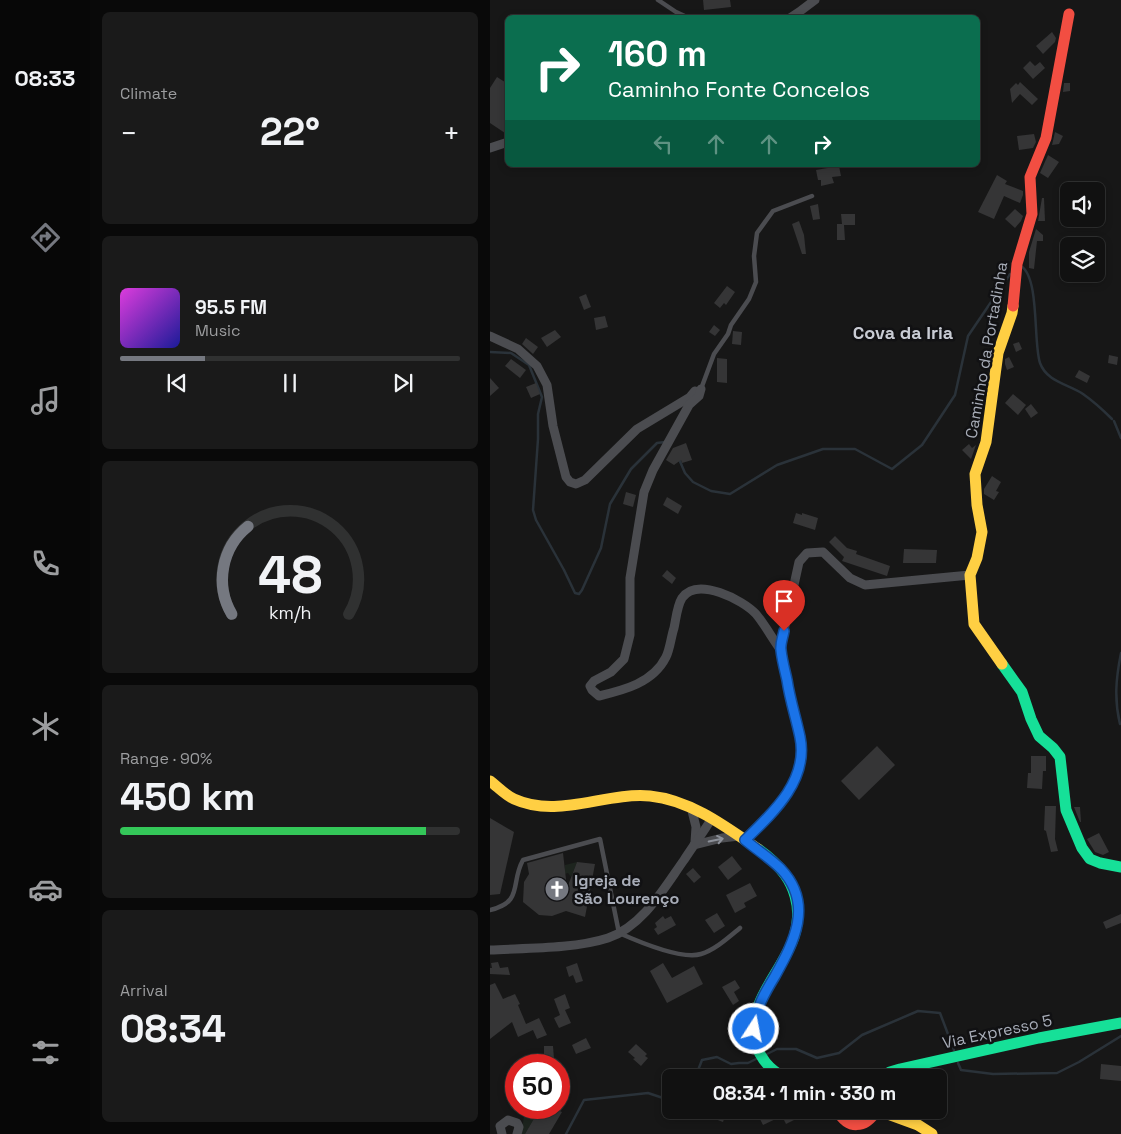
<!DOCTYPE html>
<html lang="en">
<head>
<meta charset="utf-8">
<style>
  body { margin:0; font-family:"Space Grotesk",sans-serif; background:#1a1a1a; color:#f1f3f6; height:100vh; display:flex; flex-direction:column; font-size:19px; white-space:nowrap }
  * { box-sizing:border-box; margin:0 }
  p { font-size:16px; color:#9c9d9f }
  .icon { flex:none; width:28px; height:28px; fill:none; stroke:currentColor; stroke-width:2; stroke-linecap:round; stroke-linejoin:round }
  .map { position:relative; flex:1; overflow:hidden }
  .side { display:flex; flex-direction:column; gap:12px; padding:12px; background:#090909; width:400px }
  .side>* { flex:none }
  .banner { position:absolute; left:15px; top:15px; width:475px; height:152px; border-radius:8px; box-shadow:0 2px 8px #0003,0 0 0 1px #303131; background:#0b6e4f; color:#fff; overflow:hidden }
  .controls { position:absolute; left:570px; top:182px; display:grid; gap:10px }
  .controls a { display:grid; place-items:center; width:45px; height:45px; border-radius:8px; background:#111; box-shadow:0 2px 8px #0003,0 0 0 1px #303131; font-size:25px }
  .speed { position:absolute; left:15px; top:1054px; display:flex; gap:10px; font-size:25px; font-weight:700; text-align:center }
  .speed>* { display:grid; place-content:center; width:65px; height:65px; border-radius:50%; background:#111; box-shadow:0 2px 8px #0003,0 0 0 1px #303131; line-height:1 }
  .speed .limit { border:8px solid #d22; background:#fff; color:#111 }
  .pin { position:absolute; display:grid; place-items:center; width:42px; height:42px; color:#fff; margin:-51px -21px; border-radius:50% 50% 50% 0; rotate:-45deg; box-shadow:0 0 5px #0007 }
  .pin .icon { rotate:45deg }
  .me { position:absolute; width:55px; margin:-28px; rotate:11deg; stroke-linejoin:round; filter:drop-shadow(0 0 4px #0008) }
  .turn { display:flex; align-items:center; gap:18px; height:105px; padding:0 20px; font-size:22px }
  .turn .icon { width:65px; height:65px; stroke-width:2.5 }
  .turn b { display:block; font-size:35px; line-height:42px }
  .lanes { display:flex; align-items:center; height:48px; padding:0 20px; background:#0003; justify-content:center; gap:25px; direction:ltr }
  .lanes .off { opacity:.35 }
  .big { font-size:38px; font-weight:700; line-height:1.1 }
  .side .card { flex:1; display:flex; flex-direction:column; justify-content:center; gap:8px; min-width:0; padding:0 18px; border-radius:8px; background:#1a1a1a }
  .side .dial { align-items:center; gap:0 }
  .dial svg { height:130px; overflow:visible; fill:none; stroke:#303131; stroke-width:7; stroke-linecap:round; text-anchor:middle }
  .dial text { fill:#f1f3f6; stroke:none }
  .song { display:flex; align-items:center; gap:15px }
  .cover { width:60px; height:60px; border-radius:8px; background:linear-gradient(135deg,hsl(300 70% 55%),hsl(240 70% 35%)) }
  .played { height:5px; border-radius:2px; background:linear-gradient(90deg,#757880 25%,#303131 25%) }
  .keys { display:flex; justify-content:space-around; direction:ltr }
  .heat { display:flex; justify-content:space-between; align-items:center; font-size:28px; direction:ltr }
  .charge { height:8px; border-radius:4px; background:linear-gradient(90deg,#34c759 90%,#303131 0) }
  .trip { position:absolute; left:172px; top:1069px; width:285px; height:50px; border-radius:8px; background:#111; box-shadow:0 2px 8px #0003,0 0 0 1px #303131; font-weight:700; line-height:50px; text-align:center }
  main { display:flex; flex:1; min-height:0 }
  .tab-bar { display:flex; flex-direction:column; width:90px; justify-content:space-around; align-items:center; background:#070707; color:#9c9d9f }
  .tab-bar .icon { width:35px; height:35px }
  .tab-bar .active { color:#757880 }
  .tab-bar b { font-size:22px; color:#f1f3f6 }
  .map>svg:first-child { display:block }
  .green { fill:#1d241e }
  .lines { fill:none; stroke-linecap:round; stroke-linejoin:round }
  .stream { stroke:#2a3239; stroke-width:2.5 }
  .building { fill:#353536 }
  .lane { stroke:#4b4c50; stroke-width:4.5 }
  .street { stroke:#4b4c50; stroke-width:9 }
  .fast { stroke:#16e098; stroke-width:11 }
  .slow { stroke:#ffcf43; stroke-width:11 }
  .jam { stroke:#f24e42; stroke-width:11 }
  .oneway { stroke:#8c9099 }
  .route-casing { stroke:#114b97; stroke-width:12 }
  .route { stroke:#1a73e8; stroke-width:9 }
  .labels { text-anchor:middle; stroke-width:5; stroke-linejoin:round; paint-order:stroke }
  .street-label { font-size:16px; fill:#a8adb8; stroke:#111113 }
  .poi-label { font-size:16px; font-weight:bold; fill:#a8adb8; stroke:#111113; text-anchor:start }
  .neighbourhood-label { font-size:18px; font-weight:bold; fill:#c9ccd4; stroke:#111113 }
</style>
</head>
<body>
<main>
<nav class="tab-bar">
<b>08:33</b>
<svg class="icon active" aria-label="directions" viewBox="0 0 24 24"><path d="M12 3l9 9-9 9-9-9zM9 14v-3h6M13 9l2 2-2 2"/></svg>
<svg class="icon" aria-label="music" viewBox="0 0 24 24"><path d="M9 18V5l10-2v13"/><circle cx="6" cy="18" r="3"/><circle cx="16" cy="16" r="3"/></svg>
<svg class="icon" aria-label="phone" viewBox="0 0 24 24"><path d="M5 4h4l2 5-3 2q2 4 5 5l2-3 5 2v4C11 20 4 13 5 4z"/></svg>
<svg class="icon" aria-label="climate" viewBox="0 0 24 24"><path d="M12 3v18M4 7l16 10M4 17L20 7"/></svg>
<svg class="icon" aria-label="car" viewBox="0 0 24 24"><path d="M5 17H2v-5l4-1 3-4h7l3 4 3 1v5h-3M9 17h6M6 11h13"/><circle cx="7" cy="17" r="2"/><circle cx="17" cy="17" r="2"/></svg>
<svg class="icon" aria-label="filters" viewBox="0 0 24 24"><path d="M4 7h16M4 17h16"/><circle cx="9" cy="7" r="2"/><circle cx="15" cy="17" r="2"/></svg>
</nav>
<section class="side">
<div class="card"><p>Climate</p>
<div class="heat"><a>−</a><b class="big">22°</b><a>+</a></div>
</div>
<div class="card">
<div class="song"><i class="cover"></i><div><b>95.5 FM</b><p>Music</p></div></div>
<div class="played"></div>
<div class="keys"><svg class="icon" aria-label="previous" viewBox="0 0 24 24"><path d="M18 5L8 12l10 7zM5 5v14"/></svg><svg class="icon" aria-label="pause" viewBox="0 0 24 24"><path d="M8 5v14M16 5v14"/></svg><svg class="icon" aria-label="next" viewBox="0 0 24 24"><path d="M6 5l10 7-10 7zM19 5v14"/></svg></div>
</div>
<div class="card dial"><svg viewBox="0 0 100 80">
<path d="M14 69A42 42 0 1 1 86 69"/>
<path d="M14 69A42 42 0 0 1 24 15" stroke="#757880"/>
<text x="50" y="56" font-size="32" font-weight="700">48</text>
<text x="50" y="72" font-size="11">km/h</text>
</svg></div>
<div class="card"><p>Range · 90%</p><b class="big">450 km</b><div class="charge"></div></div>
<div class="card"><p>Arrival</p><b class="big">08:34</b></div>
</section>
<div class="map">
<svg width="631" height="1134" viewBox="0 0 631 1134">
  <rect width="100%" height="100%" fill="#171717"/>
  <g class="green">
    <polygon points="87,862 81,877 78,873 64,877 59,874 75,869 75,865"/>
    <polygon points="35,1108 51,1108 35,1134 30,1134 29,1132 33,1123"/>
    <path d="M354 1110H381C372 1120 362 1121 354 1110Z"/>
  </g>
  <g class="lines">
    <g class="stream">
      <path d="M531 266C550 278 543 343 550 363 557 382 578 384 593 394 603 401 613 410 622 419"/>
      <polyline points="0,352 21,353 39,365 52,397 48,414 48,439 43,510 46,520 74,570 85,593 89,594 92,590 111,548 120,504 141,469 167,443 175,442"/>
      <polyline points="624,421 631,438"/>
      <polyline points="189,459 195,473 203,482 221,491 240,494 287,465 333,449 365,449 402,469 432,445 465,395 478,336 520,274"/>
      <path d="M630 724C624 699 626 678 631 653"/>
      <polyline points="275,1055 287,1049 306,1049 327,1058 349,1053 372,1035 428,1011 450,1013 464,1050"/>
      <polyline points="468,1063 471,1070 503,1074 567,1073 589,1062 631,1036"/>
      <polyline points="205,1078 212,1060 227,1057 241,1064 249,1063 258,1063 268,1058"/>
      <polyline points="76,1134 94,1100 158,1093 176,1099 181,1096"/>
    </g>
  </g>
  <g class="building">
    <polygon points="213,0 240,0 241,7 214,10"/>
    <polygon points="562,32 566,38 565,42 553,54 546,46"/>
    <polygon points="540,61 545,66 550,62 555,68 543,79 533,68"/>
    <polygon points="7,77 18,84 18,135 0,123 0,88"/>
    <polygon points="530,82 548,99 542,105 530,94 522,103 520,89 526,83 528,85"/>
    <polygon points="574,83 580,83 580,91 573,92"/>
    <polygon points="565,132 573,136 569,144 562,145"/>
    <polygon points="544,134 546,142 543,148 529,150 527,136"/>
    <polygon points="558,155 569,162 558,178 550,173"/>
    <polygon points="349,166 351,176 342,177 344,183 331,186 331,180 328,180 326,170"/>
    <polygon points="507,175 517,181 515,184 533,191 533,195 530,203 514,196 504,219 488,212"/>
    <polygon points="552,198 554,198 555,221 548,221"/>
    <polygon points="328,204 330,219 323,220 320,206"/>
    <polygon points="525,209 533,216 531,221 525,228 515,219"/>
    <polygon points="351,214 365,214 365,225 354,225 355,240 347,240 347,224 352,224"/>
    <polygon points="309,221 314,235 316,254 312,254 302,224"/>
    <polygon points="546,229 553,235 553,241 547,241 544,269 539,268 539,252"/>
    <polygon points="237,286 245,292 236,305 234,303 230,308 224,303"/>
    <polygon points="96,294 101,307 94,310 89,297"/>
    <polygon points="115,316 118,327 106,330 104,318"/>
    <polygon points="224,325 230,330 225,336 219,332"/>
    <polygon points="65,330 71,337 57,347 51,338"/>
    <polygon points="243,331 252,332 251,345 242,344"/>
    <polygon points="36,338 48,347 43,354 32,344"/>
    <polygon points="529,342 532,349 526,352 523,344"/>
    <polygon points="619,355 628,357 627,365 618,363"/>
    <polygon points="519,357 524,367 517,370 515,364 515,359"/>
    <polygon points="227,358 237,359 237,383 227,382"/>
    <polygon points="21,359 36,370 30,378 15,366"/>
    <polygon points="589,370 600,376 597,383 585,377"/>
    <polygon points="0,378 9,388 0,396"/>
    <polygon points="46,383 50,394 41,398 36,387"/>
    <polygon points="523,394 536,405 528,415 515,403"/>
    <polygon points="541,404 548,413 541,418 535,409"/>
    <polygon points="196,443 202,460 192,463 191,460 184,465 176,460 183,448"/>
    <polygon points="479,444 482,448 486,445 481,459 472,450"/>
    <polygon points="502,476 511,482 506,491 509,492 504,500 494,494 494,489"/>
    <polygon points="136,492 146,495 143,507 133,504"/>
    <polygon points="177,497 192,506 188,514 173,505"/>
    <polygon points="306,513 312,515 312,513 328,518 325,530 303,523"/>
    <polygon points="345,536 357,548 367,551 366,554 400,566 397,576 352,561 354,557 339,542"/>
    <polygon points="414,549 447,550 446,563 413,563"/>
    <polygon points="177,570 186,578 182,584 172,576"/>
    <polygon points="387,746 405,765 369,800 351,781"/>
    <polygon points="541,756 556,756 556,771 553,771 552,789 537,788 538,773 541,773"/>
    <polygon points="555,806 566,806 565,839 568,851 561,852 556,831 554,830"/>
    <polygon points="584,807 590,807 591,822 590,822"/>
    <polygon points="0,818 24,832 10,894 0,895"/>
    <polygon points="609,833 619,852 613,855 605,852 597,839"/>
    <polygon points="73,853 77,888 87,862 105,864 95,917 76,911 62,916 49,915 33,902 34,882 39,874 37,863"/>
    <polygon points="242,856 252,869 238,880 228,867"/>
    <polygon points="203,868 211,877 204,883 196,874"/>
    <polygon points="260,883 267,896 254,903 256,907 245,913 236,895"/>
    <polygon points="227,913 235,926 224,933 215,920"/>
    <polygon points="631,914 631,923 616,929 613,922"/>
    <polygon points="173,916 175,919 181,916 186,925 168,935 164,929 167,927 165,923"/>
    <polygon points="8,962 10,968 18,967 20,975 0,974 0,968 2,968 1,963"/>
    <polygon points="87,963 93,981 86,983 83,975 79,977 76,967"/>
    <polygon points="173,963 182,978 204,966 213,984 177,1003 160,971"/>
    <polygon points="245,980 250,988 244,992 249,1001 243,1005 232,987"/>
    <polygon points="5,983 13,999 25,994 30,1004 28,1005 36,1024 49,1018 57,1035 47,1039 43,1030 28,1037 22,1022 0,1039 0,985"/>
    <polygon points="75,994 80,1008 75,1010 81,1023 69,1028 64,1018 70,1015 64,999"/>
    <polygon points="96,1038 101,1048 86,1054 82,1045"/>
    <polygon points="146,1044 157,1054 155,1056 158,1058 151,1066 143,1059 145,1058 138,1052"/>
    <polygon points="54,1046 63,1046 64,1059 54,1059"/>
    <polygon points="611,1064 631,1066 631,1081 610,1079"/>
    <polygon points="52,1108 63,1108 72,1112 59,1134 35,1134 45,1117 50,1118"/>
    <polygon points="229,1110 236,1112 233,1122 225,1119"/>
    <polygon points="289,1110 305,1110 302,1111 306,1119 296,1124 292,1116 273,1125 270,1119"/>
  </g>
  <g class="lines">
    <g class="lane">
      <polyline points="168,0 186,12 199,18"/>
      <polyline points="211,389 224,354 238,334 241,325 259,299 266,282 264,256 267,233 283,211 322,196"/>
      <path d="M0 910C34 902 20 883 33 860L110 839 129 933C147 941 192 960 211 954 225 950 239 937 250 928"/>
    </g>
    <g class="street">
      <polyline points="300,18 309,12 325,0"/>
      <polyline points="0,148 18,142"/>
      <polyline points="0,336 28,349 47,366 57,385 63,426 76,477 80,482 86,484 95,480 147,429 200,397 205,391"/>
      <path d="M211 389 209 396 199 405 163 470 154 492 140 578V635L134 659 121 672 104 681 100 686 102 690 109 696C134 690 163 683 176 657 180 649 181 637 184 628 186 619 187 606 192 598 207 576 253 600 266 614 275 625 282 638 290 649"/>
      <polyline points="201,807 206,827 205,842"/>
      <polyline points="255,840 280,816 297,794 307,776 312,758 311,737 304,715 290,649 309,562 317,553 333,552 360,578 375,585 480,575"/>
      <polyline points="204,845 232,838 249,836"/>
      <path d="M0 950C35 948 84 949 118 938 153 926 174 888 194 860 203 846 213 833 222 818"/>
      <polyline points="12,1134 10,1126 18,1120 27,1123 29,1127 27,1134"/>
    </g>
    <g class="fast">
      <polyline points="512,664 532,692 541,719 549,736 563,748 570,757 576,810 592,848 600,859 610,863 631,867"/>
      <path d="M268 849C285 861 300 876 305 896 322 953 255 987 265 1040 269 1058 279 1069 295 1078"/>
      <polyline points="392,1078 400,1072 410,1069 549,1038 631,1023"/>
    </g>
    <g class="slow">
      <polyline points="512,664 484,624 480,575 487,558 492,532 487,505 485,474 496,442 508,353 522,313 523,306"/>
      <path d="M0 781C8 787 15 795 24 799 68 819 114 792 160 796 200 800 235 826 268 849"/>
      <polyline points="387,1110 428,1125 442,1134"/>
    </g>
    <g class="jam">
      <polyline points="523,306 527,264 542,214 540,177 556,138 579,14"/>
      <path d="M347 1110C358 1130 375 1129 387 1110"/>
    </g>
  </g>
  <defs><path id="oneway-shaft" d="M-6 0H5M1.5-3L5.5 0L1.5 3" fill="none" stroke-width="1.6" stroke-linecap="round" stroke-linejoin="round" transform="scale(1.25)"/></defs>
  <use class="oneway" href="#oneway-shaft" transform="translate(226 840) rotate(-12)"/>
  <g class="lines">
    <defs>
      <path id="route" d="M264 1029C266 1008 274 994 285 976 304 942 324 904 291 869 280 858 267 850 255 840 283 813 319 780 310 737 306 718 300 700 297 680 295 671 292 660 291 650 290 644 293 637 294 631"/>
    </defs>
    <use href="#route" class="route-casing"/>
    <use href="#route" class="route"/>
  </g>
  <defs>
    <symbol id="church-disc" viewBox="-11 -11 22 22"><circle r="9.5" fill="#757880" stroke="#111113"/><path d="M-1.2-6h2.4v3.5h3.3v2.4h-3.3V6h-2.4V-.1h-3.3v-2.4h3.3Z" fill="#fff"/></symbol>
  </defs>
  <g fill-rule="evenodd">
    <use href="#church-disc" x="53" y="875" width="28" height="28"/>
  </g>
  <g class="labels">
    <g class="street-label">
      <text transform="translate(496 350) rotate(-80)" y="6">Caminho da Portadinha</text>
      <text transform="translate(507 1031) rotate(-12)" y="6">Via Expresso 5</text>
    </g>
    <g class="poi-label">
      <text x="84" y="886">Igreja de<tspan x="84" dy="18">São Lourenço</tspan></text>
    </g>
    <g class="neighbourhood-label">
      <text x="413" y="339">Cova da Iria</text>
    </g>
  </g>
</svg>
<div class="controls">
<a><svg class="icon" aria-label="sound" viewBox="0 0 24 24"><path d="M4 9h4l5-4v14l-5-4H4zM17 9q2 3 0 6"/></svg></a>
<a><svg class="icon" aria-label="layers" viewBox="0 0 24 24"><path d="M12 4l9 5-9 5-9-5zM3 14l9 5 9-5"/></svg></a>
</div>
<div class="speed"><div class="limit">50</div></div>
<div class="pin" style="left:294px;top:631px;background:#d93025"><svg class="icon" aria-label="arrive" viewBox="0 0 24 24"><path d="M6 21V4h12l-3 4 3 4H6"/></svg></div>
<svg class="me" style="left:264px;top:1029px" viewBox="-20 -20 40 40"><circle r="17" fill="#1a73e8" stroke="#fff" stroke-width="3"/><path d="M0-11L8 9 0 5-8 9z" fill="#fff"/></svg>
<div class="trip">08:34 · 1 min · 330 m</div>
<div class="banner">
<div class="turn"><svg class="icon" aria-label="right" viewBox="0 0 24 24"><path d="M7 20v-9h11M14 6l5 5-5 5"/></svg><div><b>160 m</b>Caminho Fonte Concelos</div></div>
<div class="lanes"><svg class="icon off" aria-label="left" viewBox="0 0 24 24"><path d="M17 20v-9H6M10 6l-5 5 5 5"/></svg><svg class="icon off" aria-label="ahead" viewBox="0 0 24 24"><path d="M12 20V5M6 11l6-6 6 6"/></svg><svg class="icon off" aria-label="ahead" viewBox="0 0 24 24"><path d="M12 20V5M6 11l6-6 6 6"/></svg><svg class="icon" aria-label="right" viewBox="0 0 24 24"><path d="M7 20v-9h11M14 6l5 5-5 5"/></svg></div>
</div>
</div>
</main>
</body>
</html>
